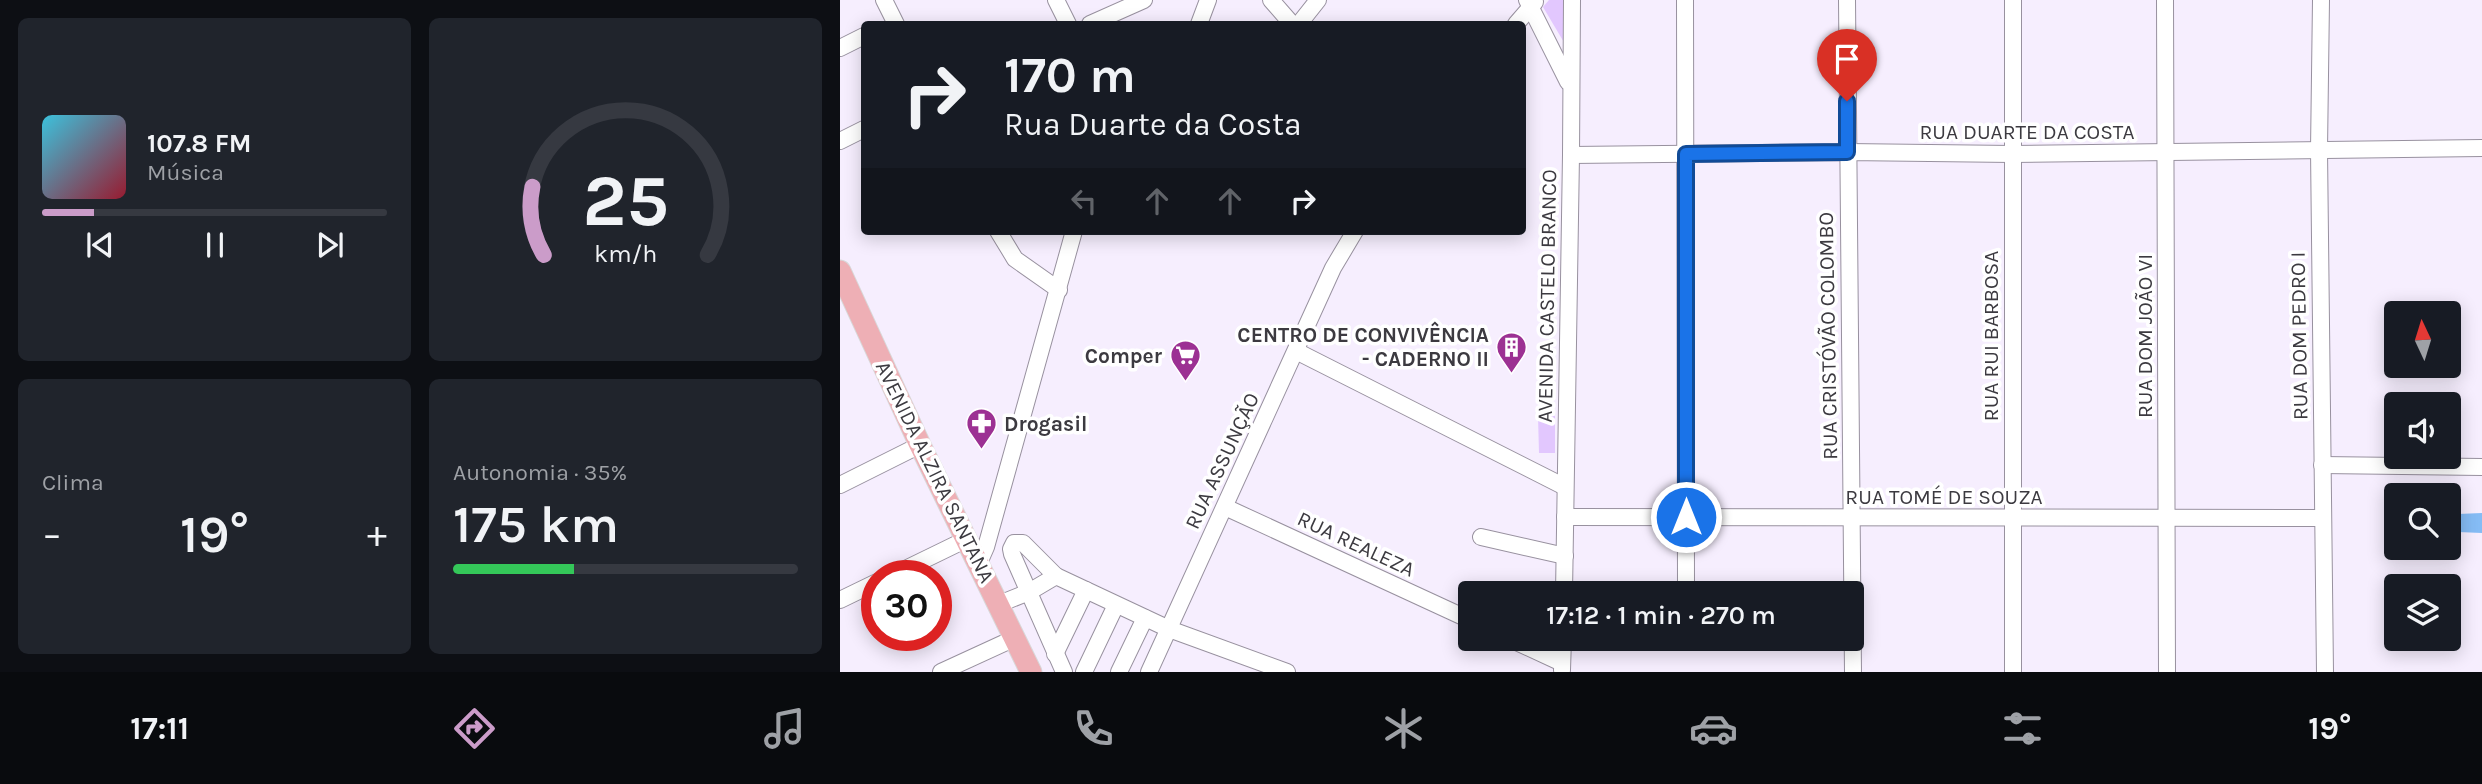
<!DOCTYPE html>
<html lang="pt">
<head>
<meta charset="utf-8">
<style>
  body { margin:0; font-family:Karla,sans-serif; background:#20242c; color:#f1f3f6; height:100vh; display:flex; flex-direction:column; font-size:26px; white-space:nowrap }
  * { box-sizing:border-box; margin:0 }
  p { font-size:23px; color:#9ea1a6 }
  .icon { flex:none; width:38px; height:38px; fill:none; stroke:currentColor; stroke-width:2; stroke-linecap:round; stroke-linejoin:round }
  .map { position:relative; flex:1; overflow:hidden }
  .panel { display:flex; flex-direction:column; gap:18px; padding:18px; background:#0d0f14; width:840px }
  .panel>* { flex:none }
  .top-card { position:absolute; left:21px; top:21px; width:665px; height:214px; border-radius:7px; box-shadow:0 4px 18px #0003; background:#171b24; color:#f1f3f6; overflow:hidden }
  .needle { width:46px; rotate:356deg }
  .controls { position:absolute; left:1544px; top:301px; display:grid; gap:14px }
  .controls a { display:grid; place-items:center; width:77px; height:77px; border-radius:7px; background:#171b24; box-shadow:0 4px 18px #0003; font-size:35px }
  .speed { position:absolute; left:21px; top:560px; display:flex; gap:14px; font-size:35px; font-weight:700; text-align:center }
  .speed>* { display:grid; place-content:center; width:91px; height:91px; border-radius:50%; background:#171b24; box-shadow:0 4px 18px #0003; line-height:1 }
  .speed .limit { border:10px solid #d22; background:#fff; color:#111 }
  .pin { position:absolute; display:grid; place-items:center; width:60px; height:60px; color:#fff; margin:-72px -30px; border-radius:50% 50% 50% 0; rotate:-45deg; box-shadow:0 0 7px #0007 }
  .pin .icon { rotate:45deg }
  .me { position:absolute; width:77px; margin:-38px; rotate:0deg; stroke-linejoin:round; filter:drop-shadow(0 0 5px #0008) }
  .turn { display:flex; align-items:center; gap:24px; height:147px; padding:0 28px; font-size:32px }
  .turn .icon { width:91px; height:91px; stroke-width:2.5 }
  .turn b { display:block; font-size:49px; line-height:60px }
  .lanes { display:flex; align-items:center; height:66px; padding:0 28px; background:#0003; justify-content:center; gap:35px; direction:ltr }
  .lanes .off { opacity:.35 }
  .big { font-size:52px; font-weight:600; line-height:1.1 }
  .panel .widget { flex:1; display:flex; flex-direction:column; justify-content:center; gap:10px; min-width:0; padding:0 24px; border-radius:10px; background:#20242c }
  .panel .dial { align-items:center; gap:0 }
  .dial svg { height:182px; overflow:visible; fill:none; stroke:#363941; stroke-width:7; stroke-linecap:round; text-anchor:middle }
  .dial text { fill:#f1f3f6; stroke:none }
  .song { display:flex; align-items:center; gap:21px }
  .cover { width:84px; height:84px; border-radius:10px; background:linear-gradient(135deg,hsl(190 70% 55%),hsl(350 70% 35%)) }
  .played { height:7px; border-radius:4px; background:linear-gradient(90deg,#cb9cc9 15%,#363941 15%) }
  .keys { display:flex; justify-content:space-around; direction:ltr }
  .heat { display:flex; justify-content:space-between; align-items:center; font-size:38px; direction:ltr }
  .charge { height:10px; border-radius:5px; background:linear-gradient(90deg,#34c759 35%,#363941 0) }
  .panel .tiles { flex:1; display:grid; gap:18px; grid-template-columns:repeat(2,1fr) }
  .trip { position:absolute; left:618px; top:581px; width:406px; height:70px; border-radius:7px; background:#171b24; box-shadow:0 4px 18px #0003; font-weight:600; line-height:70px; text-align:center }
  .menu { display:flex; height:112px; justify-content:space-around; align-items:center; background:#090b0e; color:#9ea1a6 }
  .menu .icon { width:49px; height:49px }
  .menu .active { color:#cb9cc9 }
  .menu b { font-size:32px; color:#f1f3f6 }
  main { display:flex; flex:1; min-height:0 }
  .map>svg:first-child { display:block }
  .green { fill:#e2c7fe }
  .water { fill:#85bcf5 }
  .lines { fill:none; stroke-linecap:round; stroke-linejoin:round }
  .minor-casing { stroke:#98919f; stroke-width:18 }
  .major-casing { stroke:#d8d8d9; stroke-width:23 }
  .minor { stroke:#fff; stroke-width:16 }
  .major { stroke:#eeafb5; stroke-width:21 }
  .route-casing { stroke:#114b97; stroke-width:18 }
  .route { stroke:#1a73e8; stroke-width:12 }
  .labels { text-anchor:middle; stroke-width:7; stroke-linejoin:round; paint-order:stroke }
  .street-label { font-size:21px; fill:#3c3a40; stroke:#fff }
  .poi-label { font-size:21px; font-weight:bold; fill:#3c3a40; stroke:#fff; text-anchor:end }
</style>
</head>
<body>
<main>
<section class="panel">
<div class="tiles">
<div class="widget">
<div class="song"><i class="cover"></i><div><b>107.8 FM</b><p>Música</p></div></div>
<div class="played"></div>
<div class="keys"><svg class="icon" aria-label="previous" viewBox="0 0 24 24"><path d="M18 5L8 12l10 7zM5 5v14"/></svg><svg class="icon" aria-label="pause" viewBox="0 0 24 24"><path d="M8 5v14M16 5v14"/></svg><svg class="icon" aria-label="next" viewBox="0 0 24 24"><path d="M6 5l10 7-10 7zM19 5v14"/></svg></div>
</div>
<div class="widget dial"><svg viewBox="0 0 100 80">
<path d="M14 69A42 42 0 1 1 86 69"/>
<path d="M14 69A42 42 0 0 1 9 39" stroke="#cb9cc9"/>
<text x="50" y="56" font-size="32" font-weight="700">25</text>
<text x="50" y="72" font-size="11">km/h</text>
</svg></div>
<div class="widget"><p>Clima</p>
<div class="heat"><a>−</a><b class="big">19°</b><a>+</a></div>
</div>
<div class="widget"><p>Autonomia · 35%</p><b class="big">175 km</b><div class="charge"></div></div>
</div>
</section>
<div class="map">
<svg width="1642" height="672" viewBox="0 0 1642 672">
  <rect width="100%" height="100%" fill="#f6eefe"/>
  <g class="green">
    <polygon points="709,0 725,0 725,44 703,7"/>
    <polygon points="698,416 715,416 715,453 699,453"/>
  </g>
  <polygon class="water" points="1642,513 1642,533 1618,532 1618,514"/>
  <g class="lines">
    <defs>
      <g id="minor">
        <polyline points="44,0 56,24"/>
        <polyline points="216,0 228,24"/>
        <polyline points="431,0 452,24"/>
        <polyline points="687,0 728,82"/>
        <polyline points="845,0 846,591"/>
        <polyline points="1007,0 1013,672"/>
        <polyline points="1325,0 1327,672"/>
        <polyline points="1481,0 1479,150 1485,672"/>
        <polyline points="250,24 304,0"/>
        <polyline points="359,24 368,0"/>
        <polyline points="459,24 478,0"/>
        <polyline points="676,24 695,2"/>
        <polyline points="0,48 24,36"/>
        <polyline points="0,141 24,129"/>
        <polyline points="731,155 1007,152 1172,154 1642,148"/>
        <polyline points="158,231 175,259 219,290"/>
        <polyline points="456,351 725,487"/>
        <polyline points="1482,465 1642,467"/>
        <polyline points="0,485 80,445"/>
        <polyline points="385,507 630,620"/>
        <polyline points="725,517 1482,518"/>
        <polyline points="641,537 725,556"/>
        <polyline points="139,563 146,547 234,231"/>
        <polyline points="51,576 127,539"/>
        <polyline points="216,576 183,543 174,543 171,549 172,554 224,672"/>
        <polyline points="724,593 731,155 732,0"/>
        <polyline points="0,600 37,582"/>
        <polyline points="159,604 189,592 216,576 329,629 447,672"/>
        <polyline points="670,639 722,663"/>
        <polyline points="215,654 246,590"/>
        <polyline points="722,670 723,639"/>
        <polyline points="101,672 175,638"/>
        <polyline points="244,672 276,605"/>
        <polyline points="279,672 305,618"/>
        <polyline points="309,672 493,268 515,231"/>
        <polyline points="1173,672 1173,0"/>
      </g>
      <polyline id="major" points="0,271 80,445 191,672"/>
    </defs>
    <use href="#minor" class="minor-casing"/>
    <use href="#major" class="major-casing"/>
    <use href="#minor" class="minor"/>
    <use href="#major" class="major"/>
  </g>
  <g class="lines">
    <defs>
      <polyline id="route" points="846,517 846,154 1007,152 1007,101"/>
    </defs>
    <use href="#route" class="route-casing"/>
    <use href="#route" class="route"/>
  </g>
  <defs>
    <symbol id="building-pin" viewBox="-11 -11 22 30"><path d="M0 17L-7.5 6A9.5 9.5 0 1 1 7.5 6Z" fill="#9c3193" stroke="#fff"/><path d="M-4-6H4V6H1V3H-1V6H-4ZM-2.5-4.3h1.7v1.8h-1.7ZM.8-4.3h1.7v1.8H.8ZM-2.5-1h1.7V.8h-1.7ZM.8-1h1.7V.8H.8Z" fill="#fff"/></symbol>
    <symbol id="supermarket-pin" viewBox="-11 -11 22 30"><path d="M0 17L-7.5 6A9.5 9.5 0 1 1 7.5 6Z" fill="#9c3193" stroke="#fff"/><path d="M-6-5.5h2.5l.6 2H6L4.5 2H-2.5L-4.4-4H-6ZM-1.5 3.2a1.3 1.3 0 1 0 .1 0ZM3 3.2a1.3 1.3 0 1 0 .1 0Z" fill="#fff"/></symbol>
    <symbol id="pharmacy-pin" viewBox="-11 -11 22 30"><path d="M0 17L-7.5 6A9.5 9.5 0 1 1 7.5 6Z" fill="#9c3193" stroke="#fff"/><path d="M-2-6h4v4h4v4h-4v4h-4v-4h-4v-4h4Z" fill="#fff"/></symbol>
  </defs>
  <g fill-rule="evenodd">
    <use href="#building-pin" x="654" y="330" width="35" height="47"/>
    <use href="#supermarket-pin" x="328" y="338" width="35" height="47"/>
    <use href="#pharmacy-pin" x="124" y="406" width="35" height="47"/>
  </g>
  <g class="labels">
    <g class="street-label">
      <text x="1187" y="139">RUA DUARTE DA COSTA</text>
      <text transform="translate(707 296) rotate(-89)" y="7">AVENIDA CASTELO BRANCO</text>
      <text transform="translate(988 336) rotate(-91)" y="7">RUA CRISTÓVÃO COLOMBO</text>
      <text transform="translate(1151 336) rotate(-90)" y="7">RUA RUI BARBOSA</text>
      <text transform="translate(1305 336) rotate(-90)" y="7">RUA DOM JOÃO VI</text>
      <text transform="translate(1459 336) rotate(-91)" y="7">RUA DOM PEDRO I</text>
      <text transform="translate(382 461) rotate(-65)" y="7">RUA ASSUNÇÃO</text>
      <text transform="translate(95 472) rotate(64)" y="7">AVENIDA ALZIRA SANTANA</text>
      <text x="1104" y="504">RUA TOMÉ DE SOUZA</text>
      <text transform="translate(516 544) rotate(25)" y="7">RUA REALEZA</text>
    </g>
    <g class="poi-label">
      <text x="649" y="342">CENTRO DE CONVIVÊNCIA<tspan x="649" dy="24">- CADERNO II</tspan></text>
      <text x="322" y="363">Comper</text>
      <text x="164" y="431" text-anchor="start">Drogasil</text>
    </g>
  </g>
</svg>
<div class="controls">
<a><svg class="needle" viewBox="-14 -14 28 28"><path d="M0-13l5 13h-10z" fill="#e53935"/><path d="M0 13l5-13h-10z" fill="#9ea1a6"/></svg></a>
<a><svg class="icon" aria-label="sound" viewBox="0 0 24 24"><path d="M4 9h4l5-4v14l-5-4H4zM17 9q2 3 0 6"/></svg></a>
<a><svg class="icon" aria-label="search" viewBox="0 0 24 24"><circle cx="10" cy="10" r="6"/><path d="M15 15l6 6"/></svg></a>
<a><svg class="icon" aria-label="layers" viewBox="0 0 24 24"><path d="M12 4l9 5-9 5-9-5zM3 14l9 5 9-5"/></svg></a>
</div>
<div class="speed"><div class="limit">30</div></div>
<div class="pin" style="left:1007px;top:101px;background:#d93025"><svg class="icon" aria-label="arrive" viewBox="0 0 24 24"><path d="M6 21V4h12l-3 4 3 4H6"/></svg></div>
<svg class="me" style="left:846px;top:517px" viewBox="-20 -20 40 40"><circle r="17" fill="#1a73e8" stroke="#fff" stroke-width="3"/><path d="M0-11L8 9 0 5-8 9z" fill="#fff"/></svg>
<div class="trip">17:12 · 1 min · 270 m</div>
<div class="top-card">
<div class="turn"><svg class="icon" aria-label="right" viewBox="0 0 24 24"><path d="M7 20v-9h11M14 6l5 5-5 5"/></svg><div><b>170 m</b>Rua Duarte da Costa</div></div>
<div class="lanes"><svg class="icon off" aria-label="left" viewBox="0 0 24 24"><path d="M17 20v-9H6M10 6l-5 5 5 5"/></svg><svg class="icon off" aria-label="ahead" viewBox="0 0 24 24"><path d="M12 20V5M6 11l6-6 6 6"/></svg><svg class="icon off" aria-label="ahead" viewBox="0 0 24 24"><path d="M12 20V5M6 11l6-6 6 6"/></svg><svg class="icon" aria-label="right" viewBox="0 0 24 24"><path d="M7 20v-9h11M14 6l5 5-5 5"/></svg></div>
</div>
</div>
</main>
<nav class="menu">
<b>17:11</b>
<svg class="icon active" aria-label="directions" viewBox="0 0 24 24"><path d="M12 3l9 9-9 9-9-9zM9 14v-3h6M13 9l2 2-2 2"/></svg>
<svg class="icon" aria-label="music" viewBox="0 0 24 24"><path d="M9 18V5l10-2v13"/><circle cx="6" cy="18" r="3"/><circle cx="16" cy="16" r="3"/></svg>
<svg class="icon" aria-label="phone" viewBox="0 0 24 24"><path d="M5 4h4l2 5-3 2q2 4 5 5l2-3 5 2v4C11 20 4 13 5 4z"/></svg>
<svg class="icon" aria-label="climate" viewBox="0 0 24 24"><path d="M12 3v18M4 7l16 10M4 17L20 7"/></svg>
<svg class="icon" aria-label="car" viewBox="0 0 24 24"><path d="M5 17H2v-5l4-1 3-4h7l3 4 3 1v5h-3M9 17h6M6 11h13"/><circle cx="7" cy="17" r="2"/><circle cx="17" cy="17" r="2"/></svg>
<svg class="icon" aria-label="filters" viewBox="0 0 24 24"><path d="M4 7h16M4 17h16"/><circle cx="9" cy="7" r="2"/><circle cx="15" cy="17" r="2"/></svg>
<b>19°</b>
</nav>
</body>
</html>
